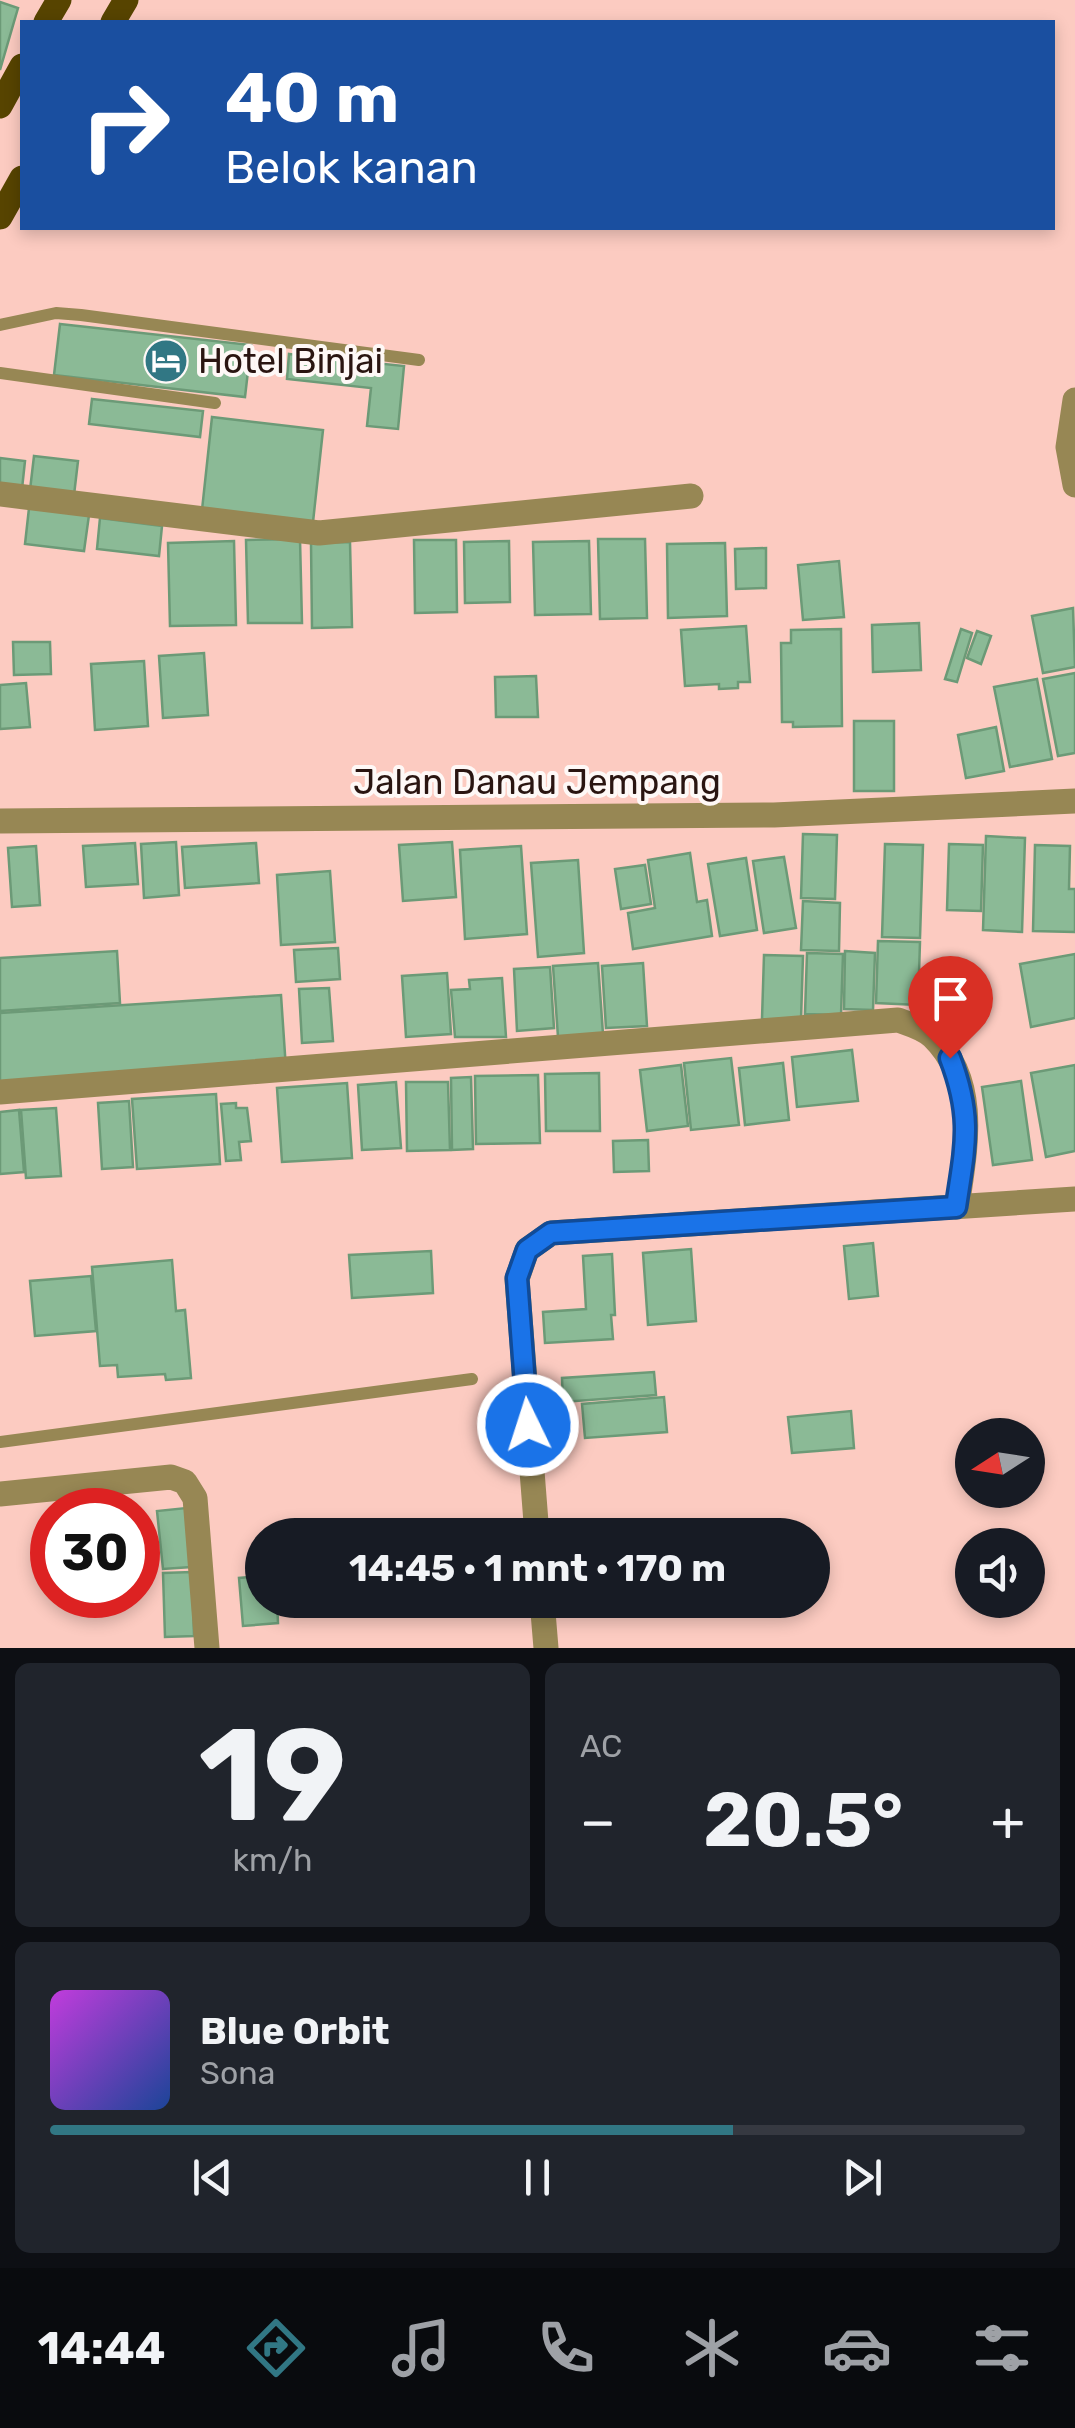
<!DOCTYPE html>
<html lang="id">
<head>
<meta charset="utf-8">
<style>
  body { margin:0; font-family:Rubik,sans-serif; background:#20242c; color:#f1f3f6; height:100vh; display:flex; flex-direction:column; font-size:38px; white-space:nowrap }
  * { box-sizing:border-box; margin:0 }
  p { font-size:32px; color:#9ea1a6 }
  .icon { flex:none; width:55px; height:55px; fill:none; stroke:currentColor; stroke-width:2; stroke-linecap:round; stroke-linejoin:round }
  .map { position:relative; height:1648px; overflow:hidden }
  .panel { display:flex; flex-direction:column; gap:15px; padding:15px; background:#0d0f14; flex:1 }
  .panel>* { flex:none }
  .hud { position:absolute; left:20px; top:20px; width:1035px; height:210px; border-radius:0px; box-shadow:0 5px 15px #0003; background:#1a4fa0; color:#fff; overflow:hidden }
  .needle { width:65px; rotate:258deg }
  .tools { position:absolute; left:955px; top:1418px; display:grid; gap:20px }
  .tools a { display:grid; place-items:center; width:90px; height:90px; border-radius:50%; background:#171b24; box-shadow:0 5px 15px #0003; font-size:50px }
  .speed { position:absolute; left:30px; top:1488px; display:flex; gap:20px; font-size:50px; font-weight:700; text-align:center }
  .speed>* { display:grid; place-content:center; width:130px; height:130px; border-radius:50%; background:#171b24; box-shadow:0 5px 15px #0003; line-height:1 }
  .speed .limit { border:15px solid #d22; background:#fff; color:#111 }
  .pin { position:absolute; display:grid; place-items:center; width:85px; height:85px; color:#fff; margin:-102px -42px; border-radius:50% 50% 50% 0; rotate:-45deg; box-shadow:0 0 10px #0007 }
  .pin .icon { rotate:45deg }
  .me { position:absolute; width:110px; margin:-55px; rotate:356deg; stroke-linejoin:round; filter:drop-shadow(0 0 8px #0008) }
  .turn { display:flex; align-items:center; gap:35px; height:210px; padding:0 40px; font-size:45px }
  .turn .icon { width:130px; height:130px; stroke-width:2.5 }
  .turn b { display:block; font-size:70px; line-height:85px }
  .big { font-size:75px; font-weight:700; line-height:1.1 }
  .panel .widget { flex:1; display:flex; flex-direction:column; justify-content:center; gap:15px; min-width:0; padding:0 35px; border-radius:15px; background:#20242c }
  .panel .dial { align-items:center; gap:0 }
  .dial b { font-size:130px; line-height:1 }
  .song { display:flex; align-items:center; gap:30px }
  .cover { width:120px; height:120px; border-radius:15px; background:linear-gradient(135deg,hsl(290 70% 55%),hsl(220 70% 35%)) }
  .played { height:10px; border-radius:5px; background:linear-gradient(90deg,#317784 70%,#363941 70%) }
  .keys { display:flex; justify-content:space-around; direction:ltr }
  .heat { display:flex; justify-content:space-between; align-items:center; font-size:55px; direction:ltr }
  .panel .tiles { flex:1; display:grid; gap:15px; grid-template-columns:1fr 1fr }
  .widget:last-child { grid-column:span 2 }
  .trip { position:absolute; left:245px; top:1518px; width:585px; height:100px; border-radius:50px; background:#171b24; box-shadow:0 5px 15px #0003; font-weight:700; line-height:100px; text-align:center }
  .menu { display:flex; height:160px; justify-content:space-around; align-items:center; background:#090b0e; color:#9ea1a6 }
  .menu .icon { width:70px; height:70px }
  .menu .active { color:#317784 }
  .menu b { font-size:45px; color:#f1f3f6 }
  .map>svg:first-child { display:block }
  .building { fill:#8bba96; stroke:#6c9a77; stroke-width:2.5 }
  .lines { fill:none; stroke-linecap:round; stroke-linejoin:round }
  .lane { stroke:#978754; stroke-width:12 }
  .street { stroke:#978754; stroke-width:25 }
  .primary { stroke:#574400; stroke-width:25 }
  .route-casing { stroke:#114b97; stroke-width:25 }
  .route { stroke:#1a73e8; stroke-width:18 }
  .labels { text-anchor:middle; stroke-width:8; stroke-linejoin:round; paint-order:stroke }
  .poi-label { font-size:35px; fill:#2a1511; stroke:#fef8f6; text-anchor:start }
  .street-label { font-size:35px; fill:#2a1511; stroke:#fef8f6 }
</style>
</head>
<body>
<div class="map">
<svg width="1075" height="1648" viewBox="0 0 1075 1648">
  <rect width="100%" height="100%" fill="#fccbc1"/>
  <g class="building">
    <polygon points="0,2 18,8 0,70"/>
    <polygon points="60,324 251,345 245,397 54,375"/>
    <polygon points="289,354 404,366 398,429 367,426 371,388 287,379"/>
    <polygon points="92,399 203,411 200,437 89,424"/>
    <polygon points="212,417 323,430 313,522 202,510"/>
    <polygon points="34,456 78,461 74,495 30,490"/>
    <polygon points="0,458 25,461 22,489 0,487"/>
    <polygon points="29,508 89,515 84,551 25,544"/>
    <polygon points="100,518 162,526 159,556 97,549"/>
    <polygon points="300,539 302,623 248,623 246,540"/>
    <polygon points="598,539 645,539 647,618 600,619"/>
    <polygon points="414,540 456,540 457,612 415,613"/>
    <polygon points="234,541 236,625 170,626 168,543"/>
    <polygon points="509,541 510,602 465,603 464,542"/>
    <polygon points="589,541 591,614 535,615 533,542"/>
    <polygon points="350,542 352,627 312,628 311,543"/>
    <polygon points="725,543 727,616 668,618 667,544"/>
    <polygon points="766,548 766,588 736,589 735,549"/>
    <polygon points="839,561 844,617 803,620 798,565"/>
    <polygon points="1073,608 1075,667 1043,673 1032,616"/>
    <polygon points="919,623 921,670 873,672 872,625"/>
    <polygon points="746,626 750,682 738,682 738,688 719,689 719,684 685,686 681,630"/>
    <polygon points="841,629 842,726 793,727 793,722 782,722 781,643 791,643 791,630"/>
    <polygon points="961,629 972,633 957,682 945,679"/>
    <polygon points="977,631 991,636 981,664 967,658"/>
    <polygon points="13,642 50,642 51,674 14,675"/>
    <polygon points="204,653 208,715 163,718 159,656"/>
    <polygon points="144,661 148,726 95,730 91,664"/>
    <polygon points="1075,673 1075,753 1058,756 1043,679"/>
    <polygon points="536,676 538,717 496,717 495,677"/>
    <polygon points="1037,679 1052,759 1010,767 994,687"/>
    <polygon points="26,683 30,727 0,729 0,685"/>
    <rect x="854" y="721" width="40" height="70"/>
    <polygon points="996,727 1004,771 966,778 958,735"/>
    <polygon points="803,834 837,835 835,899 801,898"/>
    <polygon points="986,836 1025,838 1022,932 983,930"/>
    <polygon points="176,842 179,895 144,898 141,844"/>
    <polygon points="452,842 456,897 403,901 399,845"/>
    <polygon points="135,843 138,884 86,887 83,846"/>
    <polygon points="256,843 259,883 185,888 182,847"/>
    <polygon points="885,844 923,845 920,938 882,937"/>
    <polygon points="949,844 983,845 981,911 947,910"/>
    <polygon points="1035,845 1070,846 1069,889 1075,889 1075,932 1033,931"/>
    <polygon points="36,846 40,905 12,907 8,848"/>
    <polygon points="521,846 527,934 465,939 460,850"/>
    <polygon points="690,853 697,902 707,900 712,936 633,949 628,913 655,908 648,860"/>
    <polygon points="784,857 796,928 764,933 753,861"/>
    <polygon points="746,858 757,930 720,936 708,864"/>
    <polygon points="578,860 584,953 538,957 531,863"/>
    <polygon points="645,865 651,904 621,909 615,869"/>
    <polygon points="330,871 335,942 281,945 277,875"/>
    <polygon points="803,901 840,903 839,951 801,950"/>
    <polygon points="878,941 920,942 918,1005 876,1003"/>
    <polygon points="338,948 340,979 296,982 294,950"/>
    <polygon points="117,951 120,1003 0,1011 0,958"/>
    <polygon points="845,951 875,953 873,1010 844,1009"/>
    <polygon points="807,953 843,954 841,1015 805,1014"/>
    <polygon points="1075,954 1075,1018 1031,1027 1020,964"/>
    <polygon points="764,955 803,956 801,1020 762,1019"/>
    <polygon points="598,963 603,1034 558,1037 553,966"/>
    <polygon points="643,963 647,1026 606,1028 602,966"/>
    <polygon points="550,967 554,1028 517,1031 514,969"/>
    <polygon points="447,973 451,1034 406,1037 402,976"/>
    <polygon points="502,978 506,1037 455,1037 451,990 470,989 469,980"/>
    <polygon points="329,988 333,1041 302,1043 299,989"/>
    <polygon points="281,995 286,1069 0,1087 0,1013"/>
    <polygon points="852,1050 858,1101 797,1107 792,1057"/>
    <polygon points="731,1058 739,1125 691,1130 684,1063"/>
    <polygon points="783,1063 789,1120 745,1125 739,1068"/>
    <polygon points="681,1065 688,1126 647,1131 640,1070"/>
    <polygon points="1075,1065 1075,1151 1046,1157 1031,1073"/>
    <polygon points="599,1073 600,1131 546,1131 545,1074"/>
    <polygon points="538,1075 540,1143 476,1144 475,1076"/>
    <polygon points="471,1077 473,1149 452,1150 451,1078"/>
    <polygon points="1021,1081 1032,1160 993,1165 982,1087"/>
    <polygon points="396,1082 401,1148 362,1150 358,1085"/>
    <polygon points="406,1082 448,1082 450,1150 407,1151"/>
    <polygon points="347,1083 352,1158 282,1162 277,1088"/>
    <polygon points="216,1094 220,1164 137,1169 132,1099"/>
    <polygon points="129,1101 133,1167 102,1169 98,1103"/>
    <polygon points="236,1103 236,1108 247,1108 251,1141 239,1142 241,1160 226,1161 221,1104"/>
    <polygon points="56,1108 61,1176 26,1178 21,1110"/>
    <polygon points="19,1110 24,1172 0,1174 0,1112"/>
    <polygon points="648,1140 649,1171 614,1172 613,1141"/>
    <polygon points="873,1243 878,1296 849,1299 844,1246"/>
    <polygon points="691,1249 696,1321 648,1325 643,1253"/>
    <polygon points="431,1251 433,1293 352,1298 349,1255"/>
    <polygon points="612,1254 615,1315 611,1315 613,1339 545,1343 543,1312 586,1309 583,1256"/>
    <polygon points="172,1260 176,1311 185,1310 191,1378 166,1380 165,1374 118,1377 117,1365 100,1366 92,1267"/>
    <polygon points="91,1276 96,1331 35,1336 30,1281"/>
    <polygon points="654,1372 656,1395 563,1402 562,1378"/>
    <polygon points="664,1397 667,1432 585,1438 582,1404"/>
    <polygon points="851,1411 854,1448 792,1453 788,1417"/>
    <polygon points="186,1508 191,1567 163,1569 157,1511"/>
    <polygon points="192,1572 194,1636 165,1637 163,1573"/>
    <polygon points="262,1576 262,1600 277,1600 278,1623 243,1626 239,1578"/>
  </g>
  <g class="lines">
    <g class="lane">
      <polyline points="0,325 56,313 81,315 419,360"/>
      <polyline points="0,373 215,403"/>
      <polyline points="0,1442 472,1379"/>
    </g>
    <g class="street">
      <polyline points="1075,400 1068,447 1075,485"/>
      <polyline points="0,494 319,533 691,496"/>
      <polyline points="0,821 774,815 1075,801"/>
      <path d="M0 1092 898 1020C909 1024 924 1028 933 1037 980 1083 965 1150 957 1207"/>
      <polyline points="0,1494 171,1477 185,1482 195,1498 207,1648"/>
      <polyline points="537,1535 517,1279 527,1250 551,1233 1075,1199"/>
      <polyline points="542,1600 546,1648"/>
    </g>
    <g class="primary">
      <polyline points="46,22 59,0"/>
      <polyline points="113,22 126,0"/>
      <polyline points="0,106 22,66"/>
      <polyline points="0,217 22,178"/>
    </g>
  </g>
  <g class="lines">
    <defs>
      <path id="route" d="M528 1425 517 1278 527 1250 551 1233 956 1207C965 1146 973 1118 950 1058"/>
    </defs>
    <use href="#route" class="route-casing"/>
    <use href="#route" class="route"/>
  </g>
  <defs>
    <symbol id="hotel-disc" viewBox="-11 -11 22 22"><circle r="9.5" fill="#317784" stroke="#fef8f6"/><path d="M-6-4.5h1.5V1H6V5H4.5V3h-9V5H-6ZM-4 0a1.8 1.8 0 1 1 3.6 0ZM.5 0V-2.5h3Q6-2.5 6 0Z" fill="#fff"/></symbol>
  </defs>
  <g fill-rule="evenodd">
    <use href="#hotel-disc" x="141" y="336" width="50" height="50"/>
  </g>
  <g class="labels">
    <g class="poi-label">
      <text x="198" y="373">Hotel Binjai</text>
    </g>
    <g class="street-label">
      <text x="537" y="794">Jalan Danau Jempang</text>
    </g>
  </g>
</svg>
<div class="tools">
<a><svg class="needle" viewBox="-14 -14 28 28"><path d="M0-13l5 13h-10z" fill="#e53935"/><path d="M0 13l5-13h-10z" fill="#9ea1a6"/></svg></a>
<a><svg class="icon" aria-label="sound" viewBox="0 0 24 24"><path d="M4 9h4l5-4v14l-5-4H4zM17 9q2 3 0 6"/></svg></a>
</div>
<div class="speed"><div class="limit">30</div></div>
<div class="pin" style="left:950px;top:1058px;background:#d93025"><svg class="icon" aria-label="arrive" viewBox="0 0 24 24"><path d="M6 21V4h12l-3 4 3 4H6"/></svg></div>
<svg class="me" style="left:528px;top:1425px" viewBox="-20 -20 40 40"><circle r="17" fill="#1a73e8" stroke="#fff" stroke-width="3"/><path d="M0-11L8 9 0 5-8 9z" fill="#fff"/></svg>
<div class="trip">14:45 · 1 mnt · 170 m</div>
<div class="hud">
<div class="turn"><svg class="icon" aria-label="right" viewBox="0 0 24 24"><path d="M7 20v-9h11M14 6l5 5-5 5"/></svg><div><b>40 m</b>Belok kanan</div></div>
</div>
</div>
<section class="panel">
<div class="tiles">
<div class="widget dial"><b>19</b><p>km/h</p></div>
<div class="widget"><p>AC</p>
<div class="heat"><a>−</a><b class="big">20.5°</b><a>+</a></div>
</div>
<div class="widget">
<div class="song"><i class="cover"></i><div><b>Blue Orbit</b><p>Sona</p></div></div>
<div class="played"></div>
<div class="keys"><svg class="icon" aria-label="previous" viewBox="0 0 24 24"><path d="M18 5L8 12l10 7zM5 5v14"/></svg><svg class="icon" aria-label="pause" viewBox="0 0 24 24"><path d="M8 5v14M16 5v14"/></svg><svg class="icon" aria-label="next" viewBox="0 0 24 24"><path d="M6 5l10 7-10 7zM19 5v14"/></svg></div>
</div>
</div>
</section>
<nav class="menu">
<b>14:44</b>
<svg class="icon active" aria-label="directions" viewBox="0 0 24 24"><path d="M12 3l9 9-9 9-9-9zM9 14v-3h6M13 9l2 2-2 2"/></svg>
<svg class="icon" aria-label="music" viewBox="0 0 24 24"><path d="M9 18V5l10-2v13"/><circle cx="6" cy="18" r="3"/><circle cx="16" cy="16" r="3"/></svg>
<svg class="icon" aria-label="phone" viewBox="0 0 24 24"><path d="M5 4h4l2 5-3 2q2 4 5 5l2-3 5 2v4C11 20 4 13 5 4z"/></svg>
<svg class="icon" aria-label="climate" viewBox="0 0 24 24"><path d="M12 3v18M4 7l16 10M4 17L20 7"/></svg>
<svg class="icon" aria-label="car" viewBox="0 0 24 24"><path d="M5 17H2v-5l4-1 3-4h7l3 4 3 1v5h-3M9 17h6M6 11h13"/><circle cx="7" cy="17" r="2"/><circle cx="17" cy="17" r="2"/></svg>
<svg class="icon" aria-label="filters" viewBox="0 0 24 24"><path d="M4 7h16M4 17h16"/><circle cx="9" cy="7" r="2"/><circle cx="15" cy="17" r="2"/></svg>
</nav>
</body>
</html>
